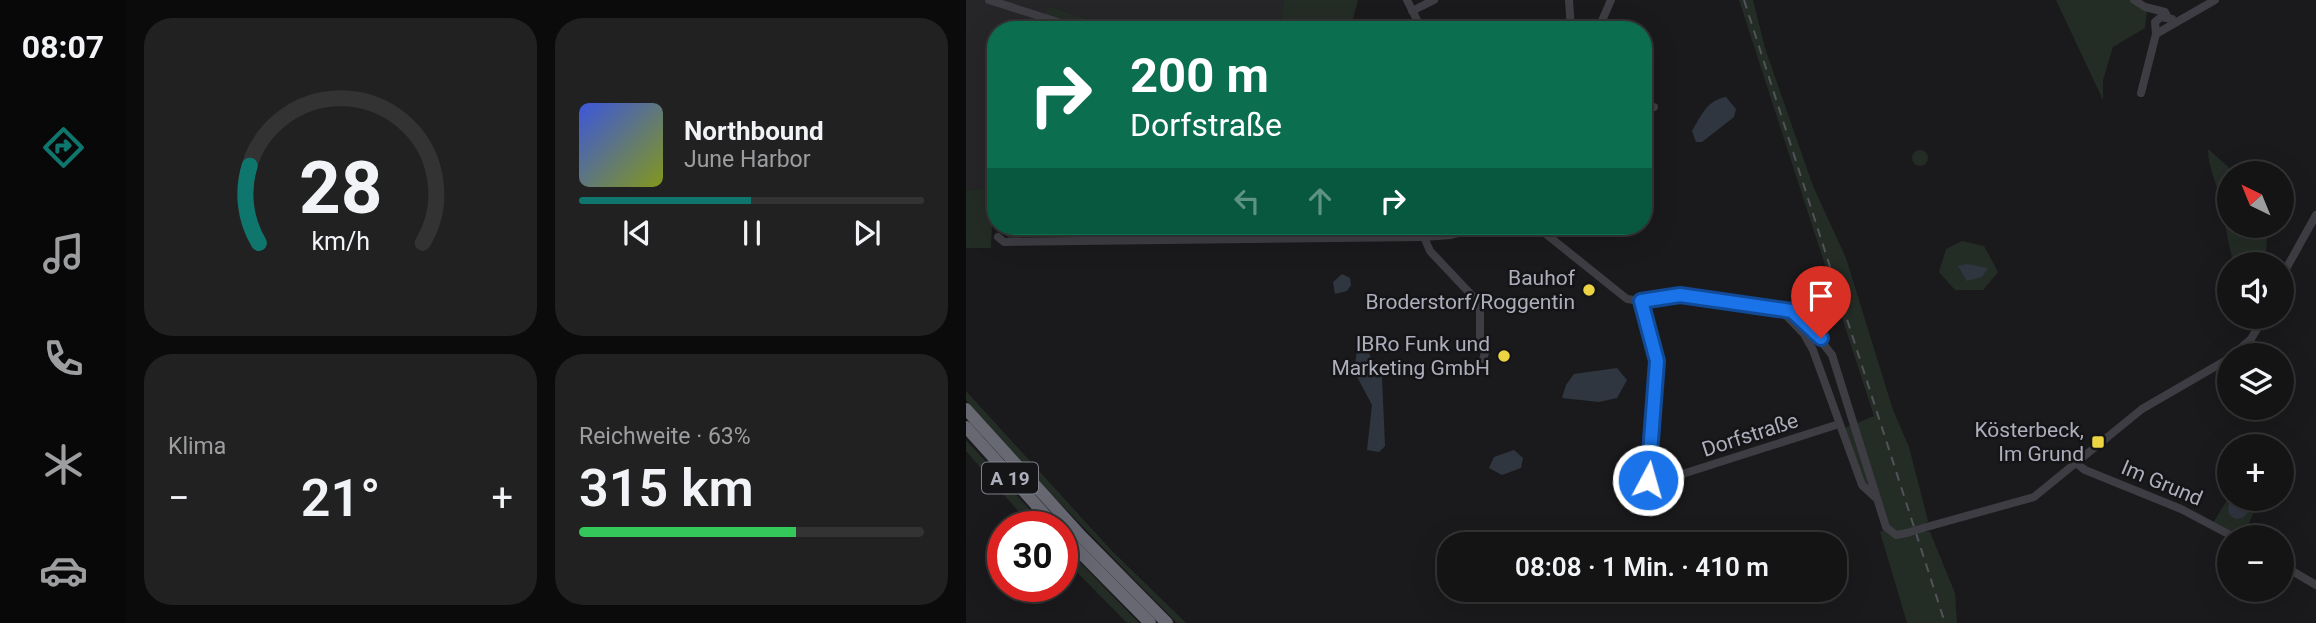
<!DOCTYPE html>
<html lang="de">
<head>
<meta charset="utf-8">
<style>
  body { margin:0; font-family:Roboto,sans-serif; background:#212122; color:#f1f3f6; height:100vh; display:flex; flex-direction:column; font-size:26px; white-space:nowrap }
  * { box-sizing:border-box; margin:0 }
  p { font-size:23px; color:#9d9ea0 }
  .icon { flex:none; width:38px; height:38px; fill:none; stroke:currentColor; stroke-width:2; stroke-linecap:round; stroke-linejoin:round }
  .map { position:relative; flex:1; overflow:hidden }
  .panel { display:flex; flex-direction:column; gap:18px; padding:18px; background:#0b0b0c; width:840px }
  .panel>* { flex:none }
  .hud { position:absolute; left:21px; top:21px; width:665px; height:214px; border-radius:28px; box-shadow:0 7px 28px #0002,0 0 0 2px #333334; background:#0b6e4f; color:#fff; overflow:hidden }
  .needle { width:46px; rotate:317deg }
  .buttons { position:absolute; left:1251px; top:161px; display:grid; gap:14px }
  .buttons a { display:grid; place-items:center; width:77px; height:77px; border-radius:50%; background:#141415; box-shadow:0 7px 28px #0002,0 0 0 2px #333334; font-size:35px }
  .speed { position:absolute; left:21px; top:511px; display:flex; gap:14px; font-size:35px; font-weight:700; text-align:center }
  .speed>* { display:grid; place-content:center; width:91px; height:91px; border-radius:50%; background:#141415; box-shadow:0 7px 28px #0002,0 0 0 2px #333334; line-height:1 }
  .speed .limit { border:10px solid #d22; background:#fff; color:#111 }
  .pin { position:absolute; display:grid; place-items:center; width:60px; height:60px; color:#fff; margin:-72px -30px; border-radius:50% 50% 50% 0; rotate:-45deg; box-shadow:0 0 7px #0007 }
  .pin .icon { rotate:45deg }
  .me { position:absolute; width:77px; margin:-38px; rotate:6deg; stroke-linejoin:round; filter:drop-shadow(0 0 5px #0008) }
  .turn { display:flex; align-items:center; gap:24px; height:147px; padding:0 28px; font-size:32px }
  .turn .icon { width:91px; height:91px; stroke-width:2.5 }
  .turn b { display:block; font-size:49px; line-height:60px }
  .lanes { display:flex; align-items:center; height:66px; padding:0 28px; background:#0003; justify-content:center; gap:35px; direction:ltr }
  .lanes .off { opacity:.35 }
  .big { font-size:52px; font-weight:600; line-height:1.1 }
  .panel .card { flex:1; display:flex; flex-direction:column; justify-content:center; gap:10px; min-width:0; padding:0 24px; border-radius:28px; background:#212122 }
  .panel .dial { align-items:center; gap:0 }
  .dial svg { height:182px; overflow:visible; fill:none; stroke:#333334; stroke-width:7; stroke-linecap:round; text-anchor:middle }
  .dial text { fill:#f1f3f6; stroke:none }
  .song { display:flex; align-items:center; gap:21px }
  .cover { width:84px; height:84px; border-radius:10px; background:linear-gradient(135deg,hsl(230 70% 55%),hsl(70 70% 35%)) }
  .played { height:7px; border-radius:4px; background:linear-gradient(90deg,#0f766e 50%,#333334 50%) }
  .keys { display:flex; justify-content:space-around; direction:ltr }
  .heat { display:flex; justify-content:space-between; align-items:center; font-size:38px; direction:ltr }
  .charge { height:10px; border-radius:5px; background:linear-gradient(90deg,#34c759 63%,#333334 0) }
  .panel .tiles { flex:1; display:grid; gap:18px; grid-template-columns:repeat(2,1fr) }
  .trip { position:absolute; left:471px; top:532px; width:410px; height:70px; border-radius:28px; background:#141415; box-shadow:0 7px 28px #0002,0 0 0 2px #333334; font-weight:600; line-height:70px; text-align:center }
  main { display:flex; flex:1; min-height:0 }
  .menu { display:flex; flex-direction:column; width:126px; justify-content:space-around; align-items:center; background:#080808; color:#9d9ea0 }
  .menu .icon { width:49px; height:49px }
  .menu .selected { color:#0f766e }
  .menu b { font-size:32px; color:#f1f3f6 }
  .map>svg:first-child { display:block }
  .built { fill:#262629 }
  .green { fill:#242c26 }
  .water { fill:#303640 }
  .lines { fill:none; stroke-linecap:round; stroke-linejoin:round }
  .minor { stroke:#3d3d43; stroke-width:8 }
  .highway { stroke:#676872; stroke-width:12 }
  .rail { stroke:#52525a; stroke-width:2; stroke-dasharray:9 7; stroke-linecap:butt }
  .minor-bridge { stroke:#3d3d43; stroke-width:8 }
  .route-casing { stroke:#114b97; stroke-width:18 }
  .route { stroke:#1a73e8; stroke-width:12 }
  .poi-dot { fill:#ecd442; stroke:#151517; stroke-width:2.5 }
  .labels { text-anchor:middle; stroke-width:5; stroke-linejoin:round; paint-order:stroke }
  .shield { fill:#151517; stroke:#7f808a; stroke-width:2 }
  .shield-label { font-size:19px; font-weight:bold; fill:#adaebb }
  .poi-label { font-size:21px; fill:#adaebb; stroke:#151517; text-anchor:end }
  .street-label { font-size:21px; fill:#adaebb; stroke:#151517 }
</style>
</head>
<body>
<main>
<nav class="menu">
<b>08:07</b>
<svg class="icon selected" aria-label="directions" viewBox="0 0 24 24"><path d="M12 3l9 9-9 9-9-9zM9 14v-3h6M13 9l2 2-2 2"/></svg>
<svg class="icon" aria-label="music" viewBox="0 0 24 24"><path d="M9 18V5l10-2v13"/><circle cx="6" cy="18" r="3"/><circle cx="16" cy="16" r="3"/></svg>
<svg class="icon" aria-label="phone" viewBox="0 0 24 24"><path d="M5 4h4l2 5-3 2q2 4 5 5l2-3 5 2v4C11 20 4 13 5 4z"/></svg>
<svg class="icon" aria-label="climate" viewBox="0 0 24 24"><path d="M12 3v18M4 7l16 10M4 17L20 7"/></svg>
<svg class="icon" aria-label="car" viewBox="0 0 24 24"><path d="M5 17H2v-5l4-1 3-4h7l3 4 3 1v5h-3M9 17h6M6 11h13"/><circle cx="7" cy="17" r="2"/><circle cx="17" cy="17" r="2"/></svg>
</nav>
<section class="panel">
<div class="tiles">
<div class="card dial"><svg viewBox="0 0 100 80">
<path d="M14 69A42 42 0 1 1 86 69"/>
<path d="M14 69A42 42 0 0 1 10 35" stroke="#0f766e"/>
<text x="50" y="56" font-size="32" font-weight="700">28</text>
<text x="50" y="72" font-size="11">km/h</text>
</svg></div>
<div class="card">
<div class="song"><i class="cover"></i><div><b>Northbound</b><p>June Harbor</p></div></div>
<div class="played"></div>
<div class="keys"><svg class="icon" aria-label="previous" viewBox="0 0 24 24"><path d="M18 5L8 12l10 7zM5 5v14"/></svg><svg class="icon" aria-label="pause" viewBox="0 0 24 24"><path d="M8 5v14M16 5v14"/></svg><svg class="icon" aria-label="next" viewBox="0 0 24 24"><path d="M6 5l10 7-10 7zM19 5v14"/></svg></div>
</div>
<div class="card"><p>Klima</p>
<div class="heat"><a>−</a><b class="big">21°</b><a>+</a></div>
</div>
<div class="card"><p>Reichweite · 63%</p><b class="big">315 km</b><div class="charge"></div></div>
</div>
</section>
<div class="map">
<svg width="1350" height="623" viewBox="0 0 1350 623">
  <rect width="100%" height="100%" fill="#1a1a1c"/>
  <polygon class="built" points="0,0 318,0 312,30 155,30 82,6 72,30 30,30 30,186 0,191"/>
  <g class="green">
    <polygon points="318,0 392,0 384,30 312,30"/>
    <polygon points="773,0 787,0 799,48 847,186 880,258 927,410 943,447 962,521 957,526 958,531 964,532 989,593 991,623 941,623 914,532 924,526 909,490 902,491 876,429 908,416"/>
    <polygon points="1090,0 1164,0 1181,12 1179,28 1147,47 1137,80 1137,100"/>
    <polygon points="82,6 155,30 72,30"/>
    <path d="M1242 149 1269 173H1264V226H1302L1299 264H1268C1261 242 1259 220 1254 198 1250 181 1242 167 1242 149Z"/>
    <circle cx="954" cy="158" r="8"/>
    <polygon points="30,186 30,223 26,224 25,248 0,248 0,191"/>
    <polygon points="34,226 55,226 54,239 43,239"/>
    <polygon points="996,241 1018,246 1032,272 1017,290 989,290 973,272 980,249"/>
    <polygon points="0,391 146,551 220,623 211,623 80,489 0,400"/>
    <polygon points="0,440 80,527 66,527 0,451"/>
    <polygon points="1263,497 1288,499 1290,507 1277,537 1271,537 1247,523"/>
    <polygon points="96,544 173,623 161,623 96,557"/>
  </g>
  <g class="water">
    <path d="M760 97 770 109 768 117 736 142H730L726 131C735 116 741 100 760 97Z"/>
    <polygon points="1001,264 1022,268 1016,277 1001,281 992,266"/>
    <polygon points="376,274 384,278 385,285 381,291 369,294 367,282"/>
    <polygon points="401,350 416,377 419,446 413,452 401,450 406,405 388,371 391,351"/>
    <polygon points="651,368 661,380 651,398 633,402 596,398 600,385 608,374"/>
    <polygon points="548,450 557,458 555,468 536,475 523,468 528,457"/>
    <circle cx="1272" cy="509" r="10"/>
  </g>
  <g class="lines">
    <g class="minor">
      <polyline points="23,0 117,30"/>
      <polyline points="441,0 456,30"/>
      <polyline points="603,0 605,30"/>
      <polyline points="1168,0 1179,7 1199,12 1202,18"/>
      <polyline points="446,11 468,0"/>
      <polyline points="397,25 399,30"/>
      <polyline points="632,30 645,0"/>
      <polyline points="1190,34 1189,22 1195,17 1206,19"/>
      <polyline points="1175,93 1190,34 1249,0"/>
      <polyline points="677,104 688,107"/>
      <polyline points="570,226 661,299 675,301 714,295 813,308 826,311 837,318 866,355 920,527 930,535 941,533"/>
      <polyline points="32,237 38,242 458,237 485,235 520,226"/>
      <polyline points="458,237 464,251 514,304 514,338 520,350 517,359"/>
      <polyline points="1316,276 1350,215"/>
      <polyline points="675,301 691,361 682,476 685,484 873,424"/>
      <polyline points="813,308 838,334 847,350 896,485 910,498"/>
      <polyline points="1267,355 1285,339 1298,317"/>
      <polyline points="1110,463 1119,470 1215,509 1268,537"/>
      <polyline points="957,528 1068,497 1176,409 1264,358"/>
      <polyline points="1316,565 1350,585"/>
    </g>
    <g class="highway">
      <polyline points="0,409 115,536 201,623"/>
      <polyline points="0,427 90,527"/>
      <polyline points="96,534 184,623"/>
    </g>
    <polyline class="rail" points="778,0 979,623"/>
    <polyline class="minor-bridge" points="941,533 957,528"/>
  </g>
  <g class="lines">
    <defs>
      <polyline id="route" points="682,480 691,361 675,301 714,295 826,311 855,338"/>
    </defs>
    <use href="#route" class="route-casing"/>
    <use href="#route" class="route"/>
  </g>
  <g class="poi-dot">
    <circle cx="623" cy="290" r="7"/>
    <circle cx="538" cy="356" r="7"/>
    <rect x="1125" y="435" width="14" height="14" rx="3.5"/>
  </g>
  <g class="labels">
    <rect class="shield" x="16" y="462.5" width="56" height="31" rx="5"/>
    <g class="shield-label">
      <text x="44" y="485">A 19</text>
    </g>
    <g class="poi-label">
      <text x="609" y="285">Bauhof<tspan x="609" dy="24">Broderstorf/Roggentin</tspan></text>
      <text x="524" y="351">IBRo Funk und<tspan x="524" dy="24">Marketing GmbH</tspan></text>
      <text x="1118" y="437">Kösterbeck,<tspan x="1118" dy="24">Im Grund</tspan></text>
    </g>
    <g class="street-label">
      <text transform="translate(784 435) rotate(-18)" y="7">Dorfstraße</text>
      <text transform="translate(1196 483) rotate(23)" y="7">Im Grund</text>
    </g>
  </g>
</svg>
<div class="buttons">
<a><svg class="needle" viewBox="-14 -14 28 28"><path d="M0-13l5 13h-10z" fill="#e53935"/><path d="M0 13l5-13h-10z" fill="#9d9ea0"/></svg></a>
<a><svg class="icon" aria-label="sound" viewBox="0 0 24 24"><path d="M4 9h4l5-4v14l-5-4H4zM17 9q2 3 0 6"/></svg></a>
<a><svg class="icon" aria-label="layers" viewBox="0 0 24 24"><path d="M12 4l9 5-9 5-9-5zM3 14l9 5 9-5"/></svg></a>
<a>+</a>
<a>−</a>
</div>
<div class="speed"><div class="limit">30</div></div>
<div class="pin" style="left:855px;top:338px;background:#d93025"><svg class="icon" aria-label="arrive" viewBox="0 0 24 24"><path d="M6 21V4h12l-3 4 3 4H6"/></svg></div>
<svg class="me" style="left:682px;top:480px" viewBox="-20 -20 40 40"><circle r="17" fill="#1a73e8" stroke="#fff" stroke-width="3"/><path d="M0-11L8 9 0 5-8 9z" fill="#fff"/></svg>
<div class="trip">08:08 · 1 Min. · 410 m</div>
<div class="hud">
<div class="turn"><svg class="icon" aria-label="right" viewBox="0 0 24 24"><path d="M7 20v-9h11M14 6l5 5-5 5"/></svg><div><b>200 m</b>Dorfstraße</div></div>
<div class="lanes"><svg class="icon off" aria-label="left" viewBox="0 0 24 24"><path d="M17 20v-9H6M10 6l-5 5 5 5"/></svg><svg class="icon off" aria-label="ahead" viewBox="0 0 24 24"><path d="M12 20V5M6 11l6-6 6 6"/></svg><svg class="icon" aria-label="right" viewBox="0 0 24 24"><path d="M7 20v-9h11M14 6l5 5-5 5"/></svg></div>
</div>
</div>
</main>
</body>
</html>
